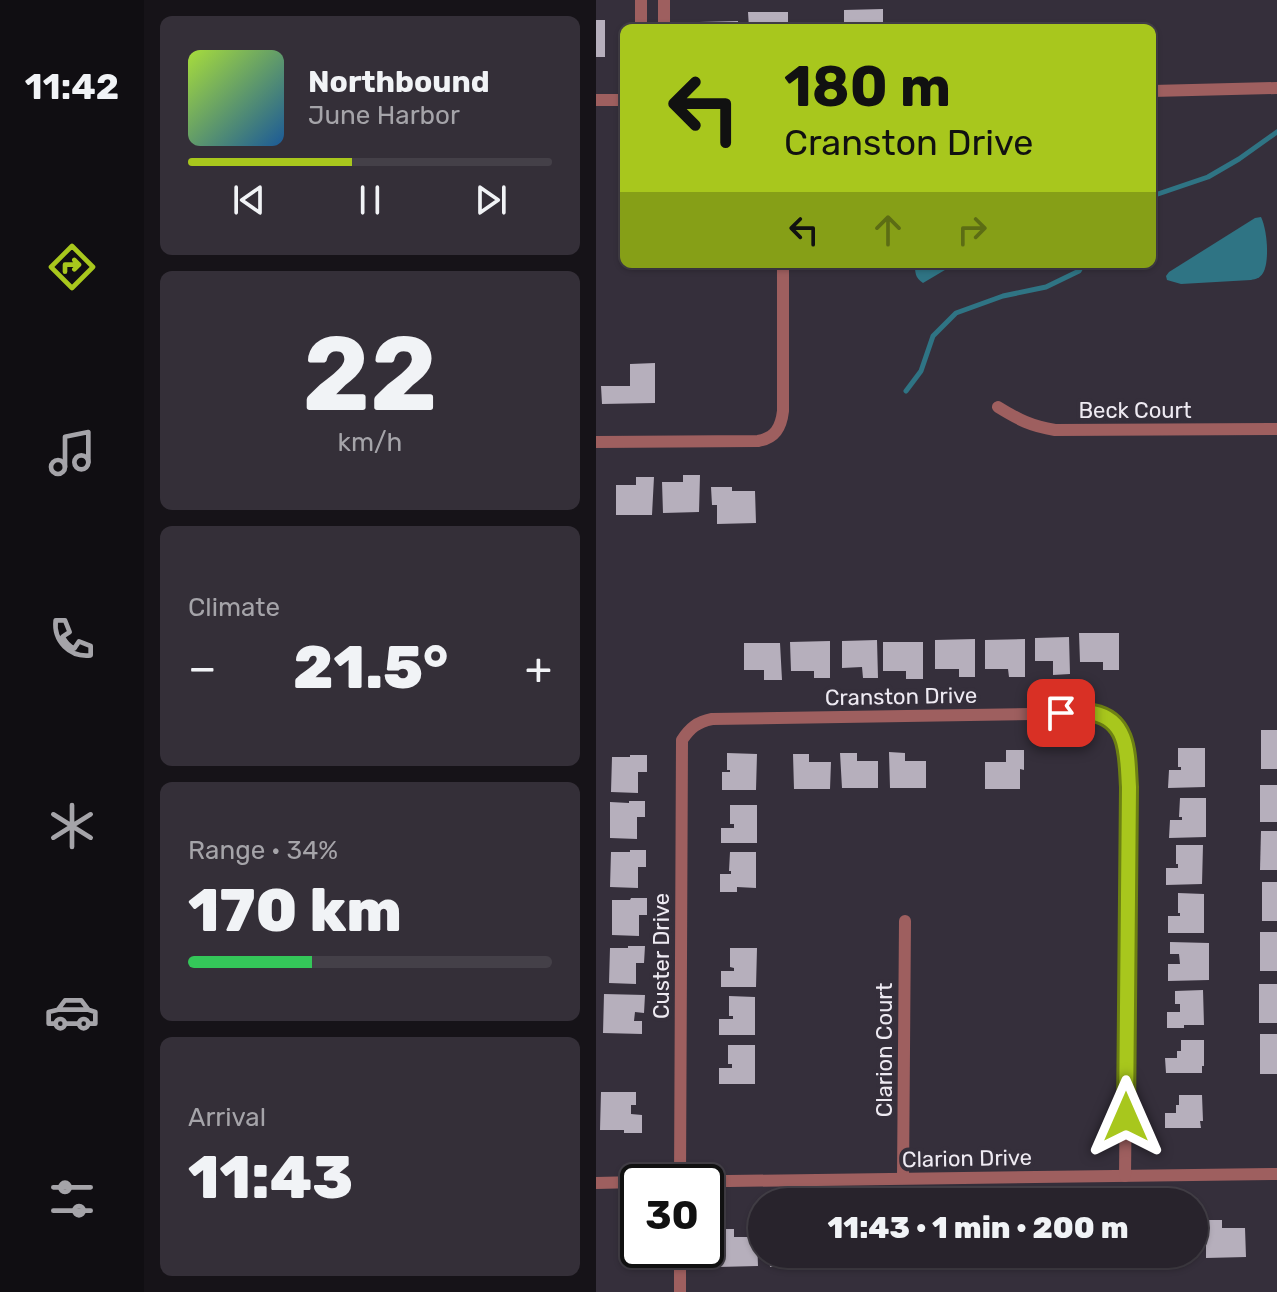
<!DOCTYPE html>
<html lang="en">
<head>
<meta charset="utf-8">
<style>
  body { margin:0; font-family:Rubik,sans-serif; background:#342f38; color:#f1f3f6; height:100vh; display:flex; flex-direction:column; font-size:30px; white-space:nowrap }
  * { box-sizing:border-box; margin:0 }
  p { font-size:26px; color:#a5a4a9 }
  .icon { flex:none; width:44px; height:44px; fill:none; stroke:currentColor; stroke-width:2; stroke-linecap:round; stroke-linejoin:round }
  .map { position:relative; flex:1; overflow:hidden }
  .panel { display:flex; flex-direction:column; gap:16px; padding:16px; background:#161318; width:452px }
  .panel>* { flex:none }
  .banner { position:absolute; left:24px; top:24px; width:536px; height:244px; border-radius:12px; box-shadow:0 2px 6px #0004,0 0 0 2px #444048; background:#a8c71d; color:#111; overflow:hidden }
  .speed { position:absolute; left:24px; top:1164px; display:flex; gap:16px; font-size:40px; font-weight:700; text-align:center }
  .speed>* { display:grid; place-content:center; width:104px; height:104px; border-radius:50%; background:#28232c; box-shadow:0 2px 6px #0004,0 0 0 2px #444048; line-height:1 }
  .speed .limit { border:4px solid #111; border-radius:12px; background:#fff; color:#111 }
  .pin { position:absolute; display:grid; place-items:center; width:68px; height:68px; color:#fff; margin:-34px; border-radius:16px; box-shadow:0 4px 12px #0006 }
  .me { position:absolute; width:88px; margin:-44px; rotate:0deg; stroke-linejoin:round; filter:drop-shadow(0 0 6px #0008) }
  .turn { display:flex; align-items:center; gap:28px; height:168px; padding:0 32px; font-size:36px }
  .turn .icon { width:104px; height:104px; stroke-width:2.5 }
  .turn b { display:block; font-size:56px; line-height:68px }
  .lanes { display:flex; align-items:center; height:76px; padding:0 32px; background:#0003; justify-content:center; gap:40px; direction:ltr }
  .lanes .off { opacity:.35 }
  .big { font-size:60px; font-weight:800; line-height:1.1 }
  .panel .widget { flex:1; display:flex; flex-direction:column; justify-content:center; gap:12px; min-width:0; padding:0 28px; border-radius:12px; background:#342f38 }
  .panel .dial { align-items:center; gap:0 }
  .dial b { font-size:104px; line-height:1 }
  .song { display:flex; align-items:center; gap:24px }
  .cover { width:96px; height:96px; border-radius:12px; background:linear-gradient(135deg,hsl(80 70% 55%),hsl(210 70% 35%)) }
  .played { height:8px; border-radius:4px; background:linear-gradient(90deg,#a8c71d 45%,#444048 45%) }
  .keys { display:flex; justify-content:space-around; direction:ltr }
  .heat { display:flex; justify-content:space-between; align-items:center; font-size:44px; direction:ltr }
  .charge { height:12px; border-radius:6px; background:linear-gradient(90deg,#34c759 34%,#444048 0) }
  .trip { position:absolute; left:152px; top:1188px; width:460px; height:80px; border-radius:40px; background:#28232c; box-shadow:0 2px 6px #0004,0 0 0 2px #444048; font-weight:800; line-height:80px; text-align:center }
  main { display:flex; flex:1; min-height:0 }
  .dock { display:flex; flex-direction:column; width:144px; justify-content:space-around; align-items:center; background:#100e12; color:#a5a4a9 }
  .dock .icon { width:56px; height:56px }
  .dock .selected { color:#a8c71d }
  .dock b { font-size:36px; color:#f1f3f6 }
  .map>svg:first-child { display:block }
  .water { fill:#2f7484 }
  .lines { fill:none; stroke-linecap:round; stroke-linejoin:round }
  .stream { stroke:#2f7484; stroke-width:5 }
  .building { fill:#b6afbc }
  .street { stroke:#9e5f5f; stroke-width:12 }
  .route-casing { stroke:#6d8113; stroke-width:20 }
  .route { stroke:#a8c71d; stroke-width:14 }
  .labels { text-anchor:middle; stroke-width:8; stroke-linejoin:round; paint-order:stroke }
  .street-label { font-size:22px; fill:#eeeaf2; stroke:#352f3b }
</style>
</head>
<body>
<main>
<nav class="dock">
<b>11:42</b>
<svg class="icon selected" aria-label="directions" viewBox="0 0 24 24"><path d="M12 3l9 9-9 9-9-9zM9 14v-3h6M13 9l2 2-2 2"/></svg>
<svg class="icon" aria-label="music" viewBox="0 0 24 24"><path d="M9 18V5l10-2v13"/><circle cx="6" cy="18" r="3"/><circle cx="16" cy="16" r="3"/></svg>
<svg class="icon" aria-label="phone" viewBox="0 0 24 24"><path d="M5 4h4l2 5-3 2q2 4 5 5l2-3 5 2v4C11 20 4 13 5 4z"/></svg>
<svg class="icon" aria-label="climate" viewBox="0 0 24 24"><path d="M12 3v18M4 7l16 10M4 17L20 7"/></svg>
<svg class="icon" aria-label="car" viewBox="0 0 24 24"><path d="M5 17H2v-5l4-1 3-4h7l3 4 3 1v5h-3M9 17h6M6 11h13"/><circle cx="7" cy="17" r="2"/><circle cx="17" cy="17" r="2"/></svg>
<svg class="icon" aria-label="filters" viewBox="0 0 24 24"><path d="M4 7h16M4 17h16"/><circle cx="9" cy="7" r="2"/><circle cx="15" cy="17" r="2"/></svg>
</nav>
<section class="panel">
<div class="widget">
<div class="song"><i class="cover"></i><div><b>Northbound</b><p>June Harbor</p></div></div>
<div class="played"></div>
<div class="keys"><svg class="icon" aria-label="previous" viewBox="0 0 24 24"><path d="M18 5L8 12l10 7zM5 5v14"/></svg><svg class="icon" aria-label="pause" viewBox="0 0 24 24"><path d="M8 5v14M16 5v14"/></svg><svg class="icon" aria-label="next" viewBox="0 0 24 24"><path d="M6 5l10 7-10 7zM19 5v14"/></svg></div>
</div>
<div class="widget dial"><b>22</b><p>km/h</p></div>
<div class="widget"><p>Climate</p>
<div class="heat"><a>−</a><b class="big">21.5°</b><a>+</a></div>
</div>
<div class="widget"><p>Range · 34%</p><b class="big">170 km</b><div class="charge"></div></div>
<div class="widget"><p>Arrival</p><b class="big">11:43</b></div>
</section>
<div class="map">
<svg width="681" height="1292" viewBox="0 0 681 1292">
  <rect width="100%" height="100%" fill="#352f3b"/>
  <g class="water">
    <path d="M665 217C671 229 674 261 667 273 664 278 660 279 655 280L585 284 571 280 570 276 573 272 659 218Z"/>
    <path d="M319 264H359L327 283C319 278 319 272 319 264Z"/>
  </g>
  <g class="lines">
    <g class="stream">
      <polyline points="556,196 612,177 643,159 681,132"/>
      <polyline points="310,391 325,371 337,336 360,313 407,296 450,287 483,271 487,264"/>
    </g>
  </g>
  <g class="building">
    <polygon points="287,9 287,28 248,28 248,10"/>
    <polygon points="152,12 192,12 192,28 153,28"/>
    <rect x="0" y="20" width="9" height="37"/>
    <polygon points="142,21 142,28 103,28 103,22"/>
    <polygon points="59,363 59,403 6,404 5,386 34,386 34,364"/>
    <polygon points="87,475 104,475 103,512 67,513 66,482 87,482"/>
    <polygon points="40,477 58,477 56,515 20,515 20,485 40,485"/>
    <polygon points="115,487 136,487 136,491 159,491 160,523 121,524 121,505 116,505"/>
    <polygon points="483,633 523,633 523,670 507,670 507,662 484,662"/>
    <polygon points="473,637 474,674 457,675 457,661 439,661 439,638"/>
    <polygon points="379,639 379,677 363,677 363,669 339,669 339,640"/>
    <polygon points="429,639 429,677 413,677 412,669 389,669 389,640"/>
    <polygon points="281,640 282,678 267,678 266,667 246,668 246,641"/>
    <polygon points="234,641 234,678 218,678 218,671 195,671 194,642"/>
    <polygon points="287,642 327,642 327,679 310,679 310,671 287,671"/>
    <polygon points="148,643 184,643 186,680 168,680 168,670 148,670"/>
    <rect x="665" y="730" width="16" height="39"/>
    <polygon points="582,748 609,748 609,787 572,788 573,770 585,770 585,767 582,767"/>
    <polygon points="410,750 428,750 428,770 424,769 424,789 389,789 389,762 410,762"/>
    <polygon points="293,752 309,753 309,761 330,761 330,788 294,788"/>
    <polygon points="131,753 161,754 160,790 126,790 126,772 134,772 134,770 131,770"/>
    <polygon points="244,753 261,753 261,761 282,761 282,788 246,788"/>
    <polygon points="197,754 213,754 213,762 235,762 234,789 198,789"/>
    <polygon points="34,755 51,755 51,772 42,772 42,793 15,792 16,757 34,757"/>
    <rect x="664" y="785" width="17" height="37"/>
    <polygon points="584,798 610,798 610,837 573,838 574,820 586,820 586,817 583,817"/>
    <polygon points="33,801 49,801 49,817 41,817 41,839 14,838 14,802 33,803"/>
    <polygon points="134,805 161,805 161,843 125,843 125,828 138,828 138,824 134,824"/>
    <polygon points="665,831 681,831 681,870 664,870"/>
    <polygon points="580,845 607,845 606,884 570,885 570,868 582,868 582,864 580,864"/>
    <polygon points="34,850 50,850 50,867 42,867 42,888 14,887 15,852 34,852"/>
    <polygon points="134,852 160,852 160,888 141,887 141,892 124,892 124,874 135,874 135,871 133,871"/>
    <rect x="666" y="882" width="15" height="39"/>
    <polygon points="582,893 608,894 608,933 572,933 572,916 584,916 584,913 582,913"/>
    <polygon points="35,898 51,898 51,915 43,915 43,936 16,935 16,900 34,900"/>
    <rect x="664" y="932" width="17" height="39"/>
    <polygon points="574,942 613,943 613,980 572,981 572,964 584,964 583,954 574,954"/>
    <polygon points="32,946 49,946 48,963 40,963 40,984 13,983 14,948 32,948"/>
    <polygon points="134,948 161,948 160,987 125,987 125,971 138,971 138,968 134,967"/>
    <rect x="663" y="984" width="18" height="39"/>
    <polygon points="607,990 608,1025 588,1025 588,1028 571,1028 571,1012 584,1012 584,1004 579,1004 579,991"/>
    <polygon points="8,994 49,995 48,1013 39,1012 38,1021 46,1021 46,1034 7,1033"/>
    <polygon points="133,996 159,997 159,1035 123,1035 123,1019 137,1019 137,1016 133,1016"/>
    <rect x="664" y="1034" width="17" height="40"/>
    <polygon points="585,1040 608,1040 608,1066 606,1066 606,1073 570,1073 569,1058 581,1058 581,1051 585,1051"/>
    <polygon points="132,1045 159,1045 159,1084 123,1084 123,1068 136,1068 136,1064 132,1064"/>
    <polygon points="5,1092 40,1092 40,1105 35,1105 35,1114 46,1115 46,1133 28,1133 28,1130 4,1130"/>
    <polygon points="583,1095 606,1095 607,1121 604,1121 605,1128 569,1128 569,1113 580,1113 580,1105 583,1105"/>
    <polygon points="610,1220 626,1220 626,1228 649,1228 650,1257 610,1258"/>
    <polygon points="122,1229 138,1229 138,1237 161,1237 162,1266 122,1267"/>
    <polygon points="173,1254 213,1254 213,1267 174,1267"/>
    <rect x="221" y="1254" width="40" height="8"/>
    <rect x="270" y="1254" width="40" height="8"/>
    <rect x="318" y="1254" width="40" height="12"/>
    <rect x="366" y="1254" width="40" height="5"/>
    <rect x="463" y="1254" width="39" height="6"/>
    <polygon points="511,1254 551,1254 551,1259 511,1260"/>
    <polygon points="560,1254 600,1254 600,1258 561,1258"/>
  </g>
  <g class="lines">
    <g class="street">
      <polyline points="45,0 45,28"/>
      <polyline points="68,0 68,28"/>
      <polyline points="556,91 681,88"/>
      <polyline points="0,100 28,100"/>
      <path d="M402 407C423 420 435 426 459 430L681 429"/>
      <path d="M0 442 162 441C179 438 185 428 187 411V264"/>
      <polyline points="307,1178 309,921"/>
      <polyline points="61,1182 681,1174"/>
      <path d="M84 1182 86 740C94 728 101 722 116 719L496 713C536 726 530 752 533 787L529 1176"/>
      <polyline points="0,1183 42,1182"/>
      <polyline points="84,1292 84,1250"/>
    </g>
  </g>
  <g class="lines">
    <defs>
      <path id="route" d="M465 713C475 713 487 711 497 713 534 720 531 758 533 787L530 1117"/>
    </defs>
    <use href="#route" class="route-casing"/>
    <use href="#route" class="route"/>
  </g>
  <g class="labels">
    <g class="street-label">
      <text x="539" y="418">Beck Court</text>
      <text transform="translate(305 696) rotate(-1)" y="8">Cranston Drive</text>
      <text transform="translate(65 956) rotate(-90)" y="8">Custer Drive</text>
      <text transform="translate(288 1050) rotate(-90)" y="8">Clarion Court</text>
      <text transform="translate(371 1158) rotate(-1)" y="8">Clarion Drive</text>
    </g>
  </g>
</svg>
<div class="speed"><div class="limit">30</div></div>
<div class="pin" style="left:465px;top:713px;background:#d93025"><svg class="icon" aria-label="arrive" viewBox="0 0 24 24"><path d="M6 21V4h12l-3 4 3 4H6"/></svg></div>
<svg class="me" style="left:530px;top:1117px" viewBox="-20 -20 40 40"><path d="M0-17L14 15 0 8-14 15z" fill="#a8c71d" stroke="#fff" stroke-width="4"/></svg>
<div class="trip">11:43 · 1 min · 200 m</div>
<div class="banner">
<div class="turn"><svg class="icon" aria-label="left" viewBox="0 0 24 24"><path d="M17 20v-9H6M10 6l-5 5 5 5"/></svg><div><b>180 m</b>Cranston Drive</div></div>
<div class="lanes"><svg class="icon" aria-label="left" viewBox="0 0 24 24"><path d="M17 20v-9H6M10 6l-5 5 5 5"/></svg><svg class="icon off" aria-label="ahead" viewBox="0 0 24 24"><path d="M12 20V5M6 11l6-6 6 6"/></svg><svg class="icon off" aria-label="right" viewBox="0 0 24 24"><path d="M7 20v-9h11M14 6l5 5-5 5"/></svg></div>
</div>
</div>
</main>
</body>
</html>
